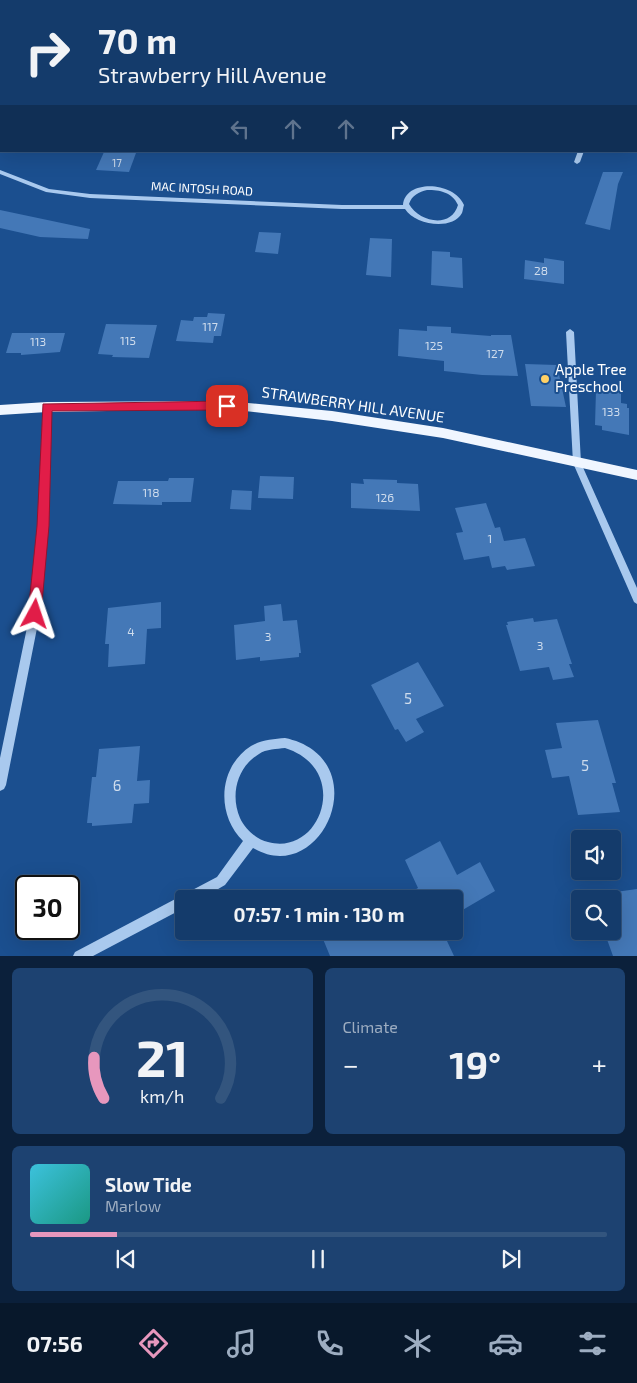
<!DOCTYPE html>
<html lang="en">
<head>
<meta charset="utf-8">
<style>
  body { margin:0; font-family:"Exo 2",sans-serif; background:#1d4271; color:#f1f3f6; height:100vh; display:flex; flex-direction:column; font-size:19px; white-space:nowrap }
  * { box-sizing:border-box; margin:0 }
  p { font-size:16px; color:#9dadc1 }
  .icon { flex:none; width:28px; height:28px; fill:none; stroke:currentColor; stroke-width:2; stroke-linecap:round; stroke-linejoin:round }
  .map { position:relative; height:956px; overflow:hidden }
  .details { display:flex; flex-direction:column; gap:12px; padding:12px; background:#0b203b; flex:1 }
  .details>* { flex:none }
  .guide { position:absolute; left:0px; top:0px; width:638px; height:152px; box-shadow:0 5px 20px #0002,0 0 0 1px #33557e; background:#143b6b; color:#f1f3f6; overflow:hidden }
  .controls { position:absolute; left:571px; top:830px; display:grid; gap:10px }
  .controls a { display:grid; place-items:center; width:50px; height:50px; border-radius:5px; background:#143b6b; box-shadow:0 5px 20px #0002,0 0 0 1px #33557e; font-size:25px }
  .speed { position:absolute; left:15px; top:875px; display:flex; gap:10px; font-size:25px; font-weight:700; text-align:center }
  .speed>* { display:grid; place-content:center; width:65px; height:65px; border-radius:50%; background:#143b6b; box-shadow:0 5px 20px #0002,0 0 0 1px #33557e; line-height:1 }
  .speed .limit { border:2px solid #111; border-radius:8px; background:#fff; color:#111 }
  .pin { position:absolute; display:grid; place-items:center; width:42px; height:42px; color:#fff; margin:-21px; border-radius:10px; box-shadow:0 2px 8px #0006 }
  .me { position:absolute; width:55px; margin:-28px; rotate:5deg; stroke-linejoin:round; filter:drop-shadow(0 0 4px #0008) }
  .turn { display:flex; align-items:center; gap:18px; height:105px; padding:0 15px; font-size:22px }
  .turn .icon { width:65px; height:65px; stroke-width:2.5 }
  .turn b { display:block; font-size:35px; line-height:42px }
  .lanes { display:flex; align-items:center; height:48px; padding:0 15px; background:#0003; justify-content:center; gap:25px; direction:ltr }
  .lanes .off { opacity:.35 }
  .big { font-size:38px; font-weight:700; line-height:1.1 }
  .details .widget { flex:1; display:flex; flex-direction:column; justify-content:center; gap:8px; min-width:0; padding:0 18px; border-radius:8px; background:#1d4271 }
  .details .dial { align-items:center; gap:0 }
  .dial svg { height:130px; overflow:visible; fill:none; stroke:#33557e; stroke-width:7; stroke-linecap:round; text-anchor:middle }
  .dial text { fill:#f1f3f6; stroke:none }
  .song { display:flex; align-items:center; gap:15px }
  .cover { width:60px; height:60px; border-radius:8px; background:linear-gradient(135deg,hsl(190 70% 55%),hsl(170 70% 35%)) }
  .played { height:5px; border-radius:2px; background:linear-gradient(90deg,#e797bd 15%,#33557e 15%) }
  .keys { display:flex; justify-content:space-around; direction:ltr }
  .heat { display:flex; justify-content:space-between; align-items:center; font-size:28px; direction:ltr }
  .details .tiles { flex:1; display:grid; gap:12px; grid-template-columns:1fr 1fr }
  .widget:last-child { grid-column:span 2 }
  .trip { position:absolute; left:175px; top:890px; width:288px; height:50px; border-radius:5px; background:#143b6b; box-shadow:0 5px 20px #0002,0 0 0 1px #33557e; font-weight:700; line-height:50px; text-align:center }
  .tab-bar { display:flex; height:80px; justify-content:space-around; align-items:center; background:#08182b; color:#9dadc1 }
  .tab-bar .icon { width:35px; height:35px }
  .tab-bar .active { color:#e797bd }
  .tab-bar b { font-size:22px; color:#f1f3f6 }
  .map>svg:first-child { display:block }
  .building { fill:#4478b7 }
  .lines { fill:none; stroke-linecap:round; stroke-linejoin:round }
  .minor { fill:#a9c9ee; fill-rule:evenodd }
  .major { fill:#f0f6ff; fill-rule:evenodd }
  .route { fill:#e11d48; stroke:#92132f }
  .poi-dot { fill:#ffd166; stroke:#1b4f8f; stroke-width:2 }
  .labels { text-anchor:middle; stroke-width:4; stroke-linejoin:round; paint-order:stroke }
  .far-number-label { font-size:11px; fill:#d0dded }
  .far-street-label { font-size:12px; fill:#fff; stroke:#1b4f8f }
  .number-label { font-size:12px; fill:#d0dded }
  .poi-label { font-size:15px; fill:#fff; stroke:#1b4f8f; text-anchor:start }
  .street-label { font-size:15px; fill:#fff; stroke:#1b4f8f }
  .near-number-label { font-size:15px; fill:#d0dded }
</style>
</head>
<body>
<div class="map">
<svg width="637" height="956" viewBox="0 0 637 956">
  <rect width="100%" height="100%" fill="#1b4f8f"/>
  <g class="building">
    <polygon points="104,152 136,153 129,172 96,170"/>
    <polygon points="603,172 623,172 618,184 610,230 585,224"/>
    <polygon points="0,210 90,229 88,239 40,237 0,228"/>
    <polygon points="259,232 281,233 278,254 255,252"/>
    <polygon points="370,238 392,239 391,277 366,275"/>
    <polygon points="432,251 450,252 450,257 462,258 463,288 431,285"/>
    <polygon points="544,258 564,261 564,284 524,279 525,260 544,263"/>
    <polygon points="208,313 225,314 221,336 214,336 213,343 176,341 181,320 193,321 194,317 207,317"/>
    <polygon points="106,324 157,325 149,358 112,357 113,355 98,354"/>
    <polygon points="427,326 451,327 451,333 491,336 491,335 511,335 518,376 482,375 444,371 444,361 398,356 399,329 427,331"/>
    <polygon points="12,333 65,333 60,352 21,355 21,353 6,353"/>
    <polygon points="525,364 557,365 566,407 531,406"/>
    <polygon points="602,387 621,390 621,403 627,404 627,408 629,408 629,435 602,430 602,426 595,425 596,390 602,391"/>
    <polygon points="260,476 294,477 293,499 258,498"/>
    <polygon points="169,478 194,478 191,502 162,502 162,505 113,504 118,481 168,481"/>
    <polygon points="363,479 397,480 397,483 418,484 420,511 351,508 351,483 364,484"/>
    <polygon points="232,490 252,491 251,510 230,509"/>
    <polygon points="486,503 495,528 500,527 504,541 525,538 535,566 507,570 505,566 492,568 489,556 464,560 456,533 463,532 455,508"/>
    <polygon points="161,602 161,628 147,629 145,664 108,667 109,644 105,644 108,608"/>
    <polygon points="281,604 283,621 297,620 301,653 299,653 299,657 260,661 260,657 236,660 234,625 265,621 264,606"/>
    <polygon points="533,618 534,622 557,619 572,664 569,664 574,677 553,680 549,667 520,671 506,625 508,625 507,622"/>
    <polygon points="418,662 444,706 416,719 424,732 406,742 398,729 395,730 371,685"/>
    <polygon points="598,720 616,783 612,783 620,812 578,815 569,776 552,778 545,750 562,748 556,723"/>
    <polygon points="140,746 137,781 150,780 149,803 134,804 132,823 92,826 92,823 87,823 92,777 96,777 99,749"/>
    <polygon points="440,841 457,875 480,862 495,891 454,915 454,899 399,899 418,888 405,860"/>
    <polygon points="637,889 637,956 613,956 604,931 612,931 612,899 595,899 594,895"/>
    <polygon points="454,920 460,934 447,941 454,956 330,956 323,939 338,931 454,931"/>
  </g>
  <g class="lines">
    <g class="minor">
      <rect x="421" y="0" width="4" height="1"/>
      <polygon points="0,45 1,46 1,48 0,49"/>
      <polygon points="637,76 637,80 636,81 636,77"/>
      <rect x="636" y="127" width="1" height="5"/>
      <polygon points="578,151 584,151 580,162 577,164 574,162"/>
      <path d="M0 170 49 189 90 194 342 205H403C405 179 454 181 464 205 463 208 463 210 462 213 452 231 415 225 405 209H342L90 198 46 192 0 174ZM427 190C440 190 452 192 458 205 451 229 419 222 409 204 412 195 419 192 427 190Z"/>
      <polygon points="570,329 574,332 581,463 637,588 637,604 634,602 573,463 566,332"/>
      <polygon points="47,404 51,407 48,526 40,613 6,785 4,789 0,791 0,758 30,613 38,526 43,407"/>
      <path d="M285 738C295 740 305 744 313 750 365 789 313 884 253 848L225 885 201 899H184V908L93 956H73L75 952 217 877 243 841C216 815 218 767 251 746 261 740 274 739 285 738ZM285 748C352 769 321 857 268 842 256 839 245 829 240 818 230 795 237 767 259 754 266 749 277 749 285 748Z"/>
    </g>
    <polygon class="major" points="227,401 332,411 443,428 637,470 637,480 443,438 332,421 227,409 47,412 0,415 0,405 47,402"/>
  </g>
  <polygon class="route" points="227,401 232,406 227,410 52,411 49,526 41,614 39,618 35,620 30,618 28,614 37,526 43,404"/>
  <circle class="poi-dot" cx="545" cy="379" r="5"/>
  <g class="labels">
    <g class="far-number-label">
      <text x="117" y="167">17</text>
    </g>
    <g class="far-street-label">
      <text transform="translate(202 189) rotate(3)" y="4">MAC INTOSH ROAD</text>
    </g>
    <g class="number-label">
      <text x="541" y="275">28</text>
      <text x="210" y="331">117</text>
      <text x="128" y="345">115</text>
      <text x="38" y="346">113</text>
      <text x="434" y="350">125</text>
      <text x="495" y="358">127</text>
      <text x="611" y="416">133</text>
      <text x="151" y="497">118</text>
      <text x="385" y="502">126</text>
      <text x="490" y="543">1</text>
      <text x="131" y="636">4</text>
      <text x="268" y="641">3</text>
      <text x="540" y="650">3</text>
    </g>
    <g class="poi-label">
      <text x="555" y="375">Apple Tree<tspan x="555" dy="17">Preschool</tspan></text>
    </g>
    <g class="street-label">
      <text transform="translate(353 405) rotate(8)" y="5">STRAWBERRY HILL AVENUE</text>
    </g>
    <g class="near-number-label">
      <text x="408" y="704">5</text>
      <text x="585" y="771">5</text>
      <text x="117" y="791">6</text>
    </g>
  </g>
</svg>
<div class="controls">
<a><svg class="icon" aria-label="sound" viewBox="0 0 24 24"><path d="M4 9h4l5-4v14l-5-4H4zM17 9q2 3 0 6"/></svg></a>
<a><svg class="icon" aria-label="search" viewBox="0 0 24 24"><circle cx="10" cy="10" r="6"/><path d="M15 15l6 6"/></svg></a>
</div>
<div class="speed"><div class="limit">30</div></div>
<div class="pin" style="left:227px;top:406px;background:#d93025"><svg class="icon" aria-label="arrive" viewBox="0 0 24 24"><path d="M6 21V4h12l-3 4 3 4H6"/></svg></div>
<svg class="me" style="left:35px;top:614px" viewBox="-20 -20 40 40"><path d="M0-17L14 15 0 8-14 15z" fill="#e11d48" stroke="#fff" stroke-width="4"/></svg>
<div class="trip">07:57 · 1 min · 130 m</div>
<div class="guide">
<div class="turn"><svg class="icon" aria-label="right" viewBox="0 0 24 24"><path d="M7 20v-9h11M14 6l5 5-5 5"/></svg><div><b>70 m</b>Strawberry Hill Avenue</div></div>
<div class="lanes"><svg class="icon off" aria-label="left" viewBox="0 0 24 24"><path d="M17 20v-9H6M10 6l-5 5 5 5"/></svg><svg class="icon off" aria-label="ahead" viewBox="0 0 24 24"><path d="M12 20V5M6 11l6-6 6 6"/></svg><svg class="icon off" aria-label="ahead" viewBox="0 0 24 24"><path d="M12 20V5M6 11l6-6 6 6"/></svg><svg class="icon" aria-label="right" viewBox="0 0 24 24"><path d="M7 20v-9h11M14 6l5 5-5 5"/></svg></div>
</div>
</div>
<section class="details">
<div class="tiles">
<div class="widget dial"><svg viewBox="0 0 100 80">
<path d="M14 69A42 42 0 1 1 86 69"/>
<path d="M14 69A42 42 0 0 1 8 44" stroke="#e797bd"/>
<text x="50" y="56" font-size="32" font-weight="700">21</text>
<text x="50" y="72" font-size="11">km/h</text>
</svg></div>
<div class="widget"><p>Climate</p>
<div class="heat"><a>−</a><b class="big">19°</b><a>+</a></div>
</div>
<div class="widget">
<div class="song"><i class="cover"></i><div><b>Slow Tide</b><p>Marlow</p></div></div>
<div class="played"></div>
<div class="keys"><svg class="icon" aria-label="previous" viewBox="0 0 24 24"><path d="M18 5L8 12l10 7zM5 5v14"/></svg><svg class="icon" aria-label="pause" viewBox="0 0 24 24"><path d="M8 5v14M16 5v14"/></svg><svg class="icon" aria-label="next" viewBox="0 0 24 24"><path d="M6 5l10 7-10 7zM19 5v14"/></svg></div>
</div>
</div>
</section>
<nav class="tab-bar">
<b>07:56</b>
<svg class="icon active" aria-label="directions" viewBox="0 0 24 24"><path d="M12 3l9 9-9 9-9-9zM9 14v-3h6M13 9l2 2-2 2"/></svg>
<svg class="icon" aria-label="music" viewBox="0 0 24 24"><path d="M9 18V5l10-2v13"/><circle cx="6" cy="18" r="3"/><circle cx="16" cy="16" r="3"/></svg>
<svg class="icon" aria-label="phone" viewBox="0 0 24 24"><path d="M5 4h4l2 5-3 2q2 4 5 5l2-3 5 2v4C11 20 4 13 5 4z"/></svg>
<svg class="icon" aria-label="climate" viewBox="0 0 24 24"><path d="M12 3v18M4 7l16 10M4 17L20 7"/></svg>
<svg class="icon" aria-label="car" viewBox="0 0 24 24"><path d="M5 17H2v-5l4-1 3-4h7l3 4 3 1v5h-3M9 17h6M6 11h13"/><circle cx="7" cy="17" r="2"/><circle cx="17" cy="17" r="2"/></svg>
<svg class="icon" aria-label="filters" viewBox="0 0 24 24"><path d="M4 7h16M4 17h16"/><circle cx="9" cy="7" r="2"/><circle cx="15" cy="17" r="2"/></svg>
</nav>
</body>
</html>
